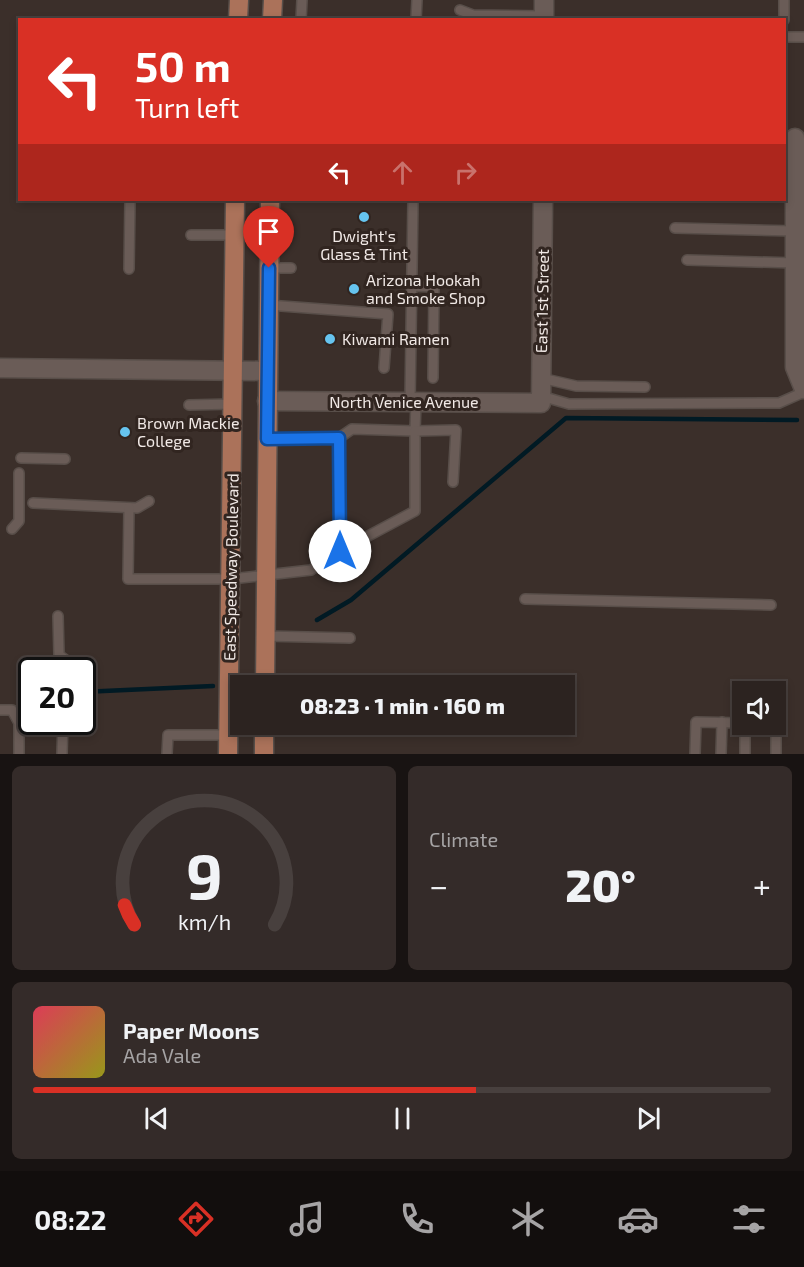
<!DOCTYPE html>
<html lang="en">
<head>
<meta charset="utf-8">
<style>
  body { margin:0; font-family:"Exo 2",sans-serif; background:#342b29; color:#f1f3f6; height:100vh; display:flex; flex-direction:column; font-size:22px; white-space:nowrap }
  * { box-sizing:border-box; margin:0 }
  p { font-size:20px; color:#a6a4a5 }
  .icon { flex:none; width:33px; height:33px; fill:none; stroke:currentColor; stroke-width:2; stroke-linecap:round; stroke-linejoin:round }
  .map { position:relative; height:754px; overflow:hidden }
  .sheet { display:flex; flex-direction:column; gap:12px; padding:12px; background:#181312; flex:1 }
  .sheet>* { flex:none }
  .top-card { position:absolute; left:18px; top:18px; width:768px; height:183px; border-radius:0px; box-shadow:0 3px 9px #0003,0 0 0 2px #48403e; background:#d93025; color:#fff; overflow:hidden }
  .controls { position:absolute; left:732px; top:681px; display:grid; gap:12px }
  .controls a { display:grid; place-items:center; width:54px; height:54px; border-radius:0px; background:#2c2320; box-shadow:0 3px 9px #0003,0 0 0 2px #48403e; font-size:30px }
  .speed { position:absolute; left:18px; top:657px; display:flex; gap:12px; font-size:30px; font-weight:700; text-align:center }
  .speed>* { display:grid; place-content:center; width:78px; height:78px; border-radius:50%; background:#2c2320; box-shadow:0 3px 9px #0003,0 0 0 2px #48403e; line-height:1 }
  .speed .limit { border:3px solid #111; border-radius:9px; background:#fff; color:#111 }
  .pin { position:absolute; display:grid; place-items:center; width:51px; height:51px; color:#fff; margin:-62px -26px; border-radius:50% 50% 50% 0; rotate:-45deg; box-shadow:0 0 6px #0007 }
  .pin .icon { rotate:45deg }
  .me { position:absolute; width:66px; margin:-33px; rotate:0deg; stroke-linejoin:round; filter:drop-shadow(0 0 4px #0008) }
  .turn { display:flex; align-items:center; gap:21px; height:126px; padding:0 18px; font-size:27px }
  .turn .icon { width:78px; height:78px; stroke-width:2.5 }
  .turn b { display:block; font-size:42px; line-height:51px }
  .lanes { display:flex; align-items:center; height:57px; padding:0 18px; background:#0003; justify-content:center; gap:30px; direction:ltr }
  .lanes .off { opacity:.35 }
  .big { font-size:45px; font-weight:800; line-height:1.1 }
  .sheet .card { flex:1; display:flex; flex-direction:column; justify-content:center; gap:9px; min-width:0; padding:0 21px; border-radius:9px; background:#342b29 }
  .sheet .dial { align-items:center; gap:0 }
  .dial svg { height:156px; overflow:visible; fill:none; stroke:#48403e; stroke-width:7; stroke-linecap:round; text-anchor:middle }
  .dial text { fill:#f1f3f6; stroke:none }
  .song { display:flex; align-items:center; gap:18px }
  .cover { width:72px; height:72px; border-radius:9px; background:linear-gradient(135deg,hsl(350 70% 55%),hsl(60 70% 35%)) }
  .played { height:6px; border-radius:3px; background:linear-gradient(90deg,#d93025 60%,#48403e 60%) }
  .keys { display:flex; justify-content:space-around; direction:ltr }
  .heat { display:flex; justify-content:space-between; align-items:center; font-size:33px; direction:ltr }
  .sheet .tiles { flex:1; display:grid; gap:12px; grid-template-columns:1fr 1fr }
  .card:last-child { grid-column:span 2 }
  .trip { position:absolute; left:230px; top:675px; width:345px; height:60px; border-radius:0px; background:#2c2320; box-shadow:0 3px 9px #0003,0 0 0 2px #48403e; font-weight:800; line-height:60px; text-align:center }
  .dock { display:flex; height:96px; justify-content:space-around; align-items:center; background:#120e0d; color:#a6a4a5 }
  .dock .icon { width:42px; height:42px }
  .dock .active { color:#d93025 }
  .dock b { font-size:27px; color:#f1f3f6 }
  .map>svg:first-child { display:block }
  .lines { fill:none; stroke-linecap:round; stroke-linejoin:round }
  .stream { stroke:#011a24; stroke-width:4.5 }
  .lane-casing { stroke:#584e49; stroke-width:12 }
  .street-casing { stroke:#584e49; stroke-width:21 }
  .primary-casing { stroke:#584e49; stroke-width:21 }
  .lane { stroke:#6a5c57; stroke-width:9 }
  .street { stroke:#6a5c57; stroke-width:18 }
  .primary { stroke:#ab725a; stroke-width:18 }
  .route-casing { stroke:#114b97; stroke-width:15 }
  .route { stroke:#1a73e8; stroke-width:10 }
  .poi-dot { fill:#66c4ef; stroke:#312520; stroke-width:2 }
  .labels { text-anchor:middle; stroke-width:6; stroke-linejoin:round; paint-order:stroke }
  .poi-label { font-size:16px; fill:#f1e9e6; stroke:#312520; text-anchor:start }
  .street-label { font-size:16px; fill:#f1e9e6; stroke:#312520 }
</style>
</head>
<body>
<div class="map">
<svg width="804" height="754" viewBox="0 0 804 754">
  <rect width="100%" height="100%" fill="#3b2f2a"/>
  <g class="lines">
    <g class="stream">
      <polyline points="317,620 351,600 566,418 797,420"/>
      <polyline points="82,692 213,686"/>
    </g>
    <defs>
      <g id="lane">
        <polyline points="460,10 473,15 544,16"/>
        <polyline points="301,20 302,0"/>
        <polyline points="416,20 417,0"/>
        <polyline points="784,20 784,0"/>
        <polyline points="784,37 804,37"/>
        <polyline points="675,228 795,231"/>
        <polyline points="191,235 235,235"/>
        <polyline points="687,260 795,263"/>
        <polyline points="269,268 291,268"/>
        <polyline points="129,269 130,200"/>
        <polyline points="412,286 434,287 433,378"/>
        <polyline points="268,305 388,314 384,368"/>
        <polyline points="541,378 576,386 645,387"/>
        <polyline points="541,396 569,404 779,403 804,392"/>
        <polyline points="410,402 413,200"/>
        <polyline points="189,405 233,404"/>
        <polyline points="339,438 352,429 415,431 416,402"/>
        <polyline points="21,458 65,459"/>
        <polyline points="33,503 137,508 149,501"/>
        <polyline points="129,508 128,579 231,579 311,570 340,551 339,438 267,439"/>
        <polyline points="12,529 19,521 19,473"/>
        <polyline points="340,551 415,511 415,431 456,430 453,482"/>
        <polyline points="525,599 771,605"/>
        <polyline points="58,616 59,655 70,663"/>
        <polyline points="265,636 350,638"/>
        <polyline points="0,710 12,710 19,723 19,754"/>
        <polyline points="776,724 776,754"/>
        <polyline points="264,731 308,731"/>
        <polyline points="62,754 63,722"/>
        <polyline points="167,754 168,735 228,735"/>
        <polyline points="695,754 696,722 742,723"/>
        <polyline points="721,754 722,722"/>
        <polyline points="745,754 745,724"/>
      </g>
      <g id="street">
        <polyline points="544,20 544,0"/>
        <polyline points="795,138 795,367 804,389"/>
        <polyline points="0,368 267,371"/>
        <polyline points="267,401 541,403 543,200"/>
      </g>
      <g id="primary">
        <polyline points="238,20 239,0"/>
        <polyline points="272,20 273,0"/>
        <polyline points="265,686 270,200"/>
        <polyline points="228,754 235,200"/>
        <polyline points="264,754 264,724"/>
      </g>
    </defs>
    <use href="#lane" class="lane-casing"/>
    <use href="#street" class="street-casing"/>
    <use href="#primary" class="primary-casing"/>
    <use href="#lane" class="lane"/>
    <use href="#street" class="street"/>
    <use href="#primary" class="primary"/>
  </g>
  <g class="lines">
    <defs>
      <polyline id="route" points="269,268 267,439 339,438 340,551"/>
    </defs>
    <use href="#route" class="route-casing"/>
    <use href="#route" class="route"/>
  </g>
  <g class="poi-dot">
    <circle cx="364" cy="217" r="6"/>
    <circle cx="354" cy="289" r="6"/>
    <circle cx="330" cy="339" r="6"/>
    <circle cx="125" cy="432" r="6"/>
  </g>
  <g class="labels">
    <g class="poi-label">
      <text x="364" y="242" text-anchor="middle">Dwight's<tspan x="364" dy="18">Glass &amp; Tint</tspan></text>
      <text x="366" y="286">Arizona Hookah<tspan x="366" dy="18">and Smoke Shop</tspan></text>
      <text x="342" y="345">Kiwami Ramen</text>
      <text x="137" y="429">Brown Mackie<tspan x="137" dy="18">College</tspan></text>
    </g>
    <g class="street-label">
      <text transform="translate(542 301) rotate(-89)" y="6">East 1st Street</text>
      <text x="404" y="408">North Venice Avenue</text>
      <text transform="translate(231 567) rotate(-89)" y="6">East Speedway Boulevard</text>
    </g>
  </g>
</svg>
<div class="controls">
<a><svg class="icon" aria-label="sound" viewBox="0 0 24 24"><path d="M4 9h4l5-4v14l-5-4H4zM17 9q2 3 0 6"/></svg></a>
</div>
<div class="speed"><div class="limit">20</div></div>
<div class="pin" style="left:269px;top:268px;background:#d93025"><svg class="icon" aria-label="arrive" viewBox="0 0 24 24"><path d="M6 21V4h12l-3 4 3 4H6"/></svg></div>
<svg class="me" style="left:340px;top:551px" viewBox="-20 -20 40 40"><circle r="19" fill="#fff"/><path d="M0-13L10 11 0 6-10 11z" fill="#1a73e8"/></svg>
<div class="trip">08:23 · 1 min · 160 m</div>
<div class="top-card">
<div class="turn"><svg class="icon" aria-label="left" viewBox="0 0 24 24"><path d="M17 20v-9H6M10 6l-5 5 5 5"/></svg><div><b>50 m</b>Turn left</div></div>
<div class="lanes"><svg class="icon" aria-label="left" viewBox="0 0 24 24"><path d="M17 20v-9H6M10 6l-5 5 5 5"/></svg><svg class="icon off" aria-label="ahead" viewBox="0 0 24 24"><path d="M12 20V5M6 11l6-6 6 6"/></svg><svg class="icon off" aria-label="right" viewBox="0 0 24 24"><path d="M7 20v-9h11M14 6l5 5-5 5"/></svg></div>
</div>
</div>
<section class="sheet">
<div class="tiles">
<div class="card dial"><svg viewBox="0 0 100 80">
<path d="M14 69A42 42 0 1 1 86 69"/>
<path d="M14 69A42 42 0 0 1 9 59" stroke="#d93025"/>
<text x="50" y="56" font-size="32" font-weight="700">9</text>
<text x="50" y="72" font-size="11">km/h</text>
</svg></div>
<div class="card"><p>Climate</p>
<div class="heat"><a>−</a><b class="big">20°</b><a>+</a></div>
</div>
<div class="card">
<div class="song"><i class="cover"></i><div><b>Paper Moons</b><p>Ada Vale</p></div></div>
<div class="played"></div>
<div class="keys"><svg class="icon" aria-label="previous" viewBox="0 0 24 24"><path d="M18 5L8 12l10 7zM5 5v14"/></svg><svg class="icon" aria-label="pause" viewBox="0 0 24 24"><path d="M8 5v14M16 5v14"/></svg><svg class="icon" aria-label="next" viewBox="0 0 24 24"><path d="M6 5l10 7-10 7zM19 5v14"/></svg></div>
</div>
</div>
</section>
<nav class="dock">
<b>08:22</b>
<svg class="icon active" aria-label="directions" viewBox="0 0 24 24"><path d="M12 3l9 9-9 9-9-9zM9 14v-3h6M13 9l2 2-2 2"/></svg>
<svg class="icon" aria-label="music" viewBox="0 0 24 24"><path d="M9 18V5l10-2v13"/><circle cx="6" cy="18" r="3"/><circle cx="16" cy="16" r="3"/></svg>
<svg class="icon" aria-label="phone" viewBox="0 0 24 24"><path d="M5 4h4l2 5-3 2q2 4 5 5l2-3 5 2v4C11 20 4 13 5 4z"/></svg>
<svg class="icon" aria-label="climate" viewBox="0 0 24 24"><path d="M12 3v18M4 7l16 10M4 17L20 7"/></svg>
<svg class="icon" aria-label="car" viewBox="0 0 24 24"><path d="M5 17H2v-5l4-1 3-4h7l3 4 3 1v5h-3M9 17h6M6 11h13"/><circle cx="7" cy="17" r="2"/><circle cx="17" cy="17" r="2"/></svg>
<svg class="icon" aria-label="filters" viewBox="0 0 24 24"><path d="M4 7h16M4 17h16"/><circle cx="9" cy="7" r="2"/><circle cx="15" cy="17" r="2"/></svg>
</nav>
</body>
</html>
